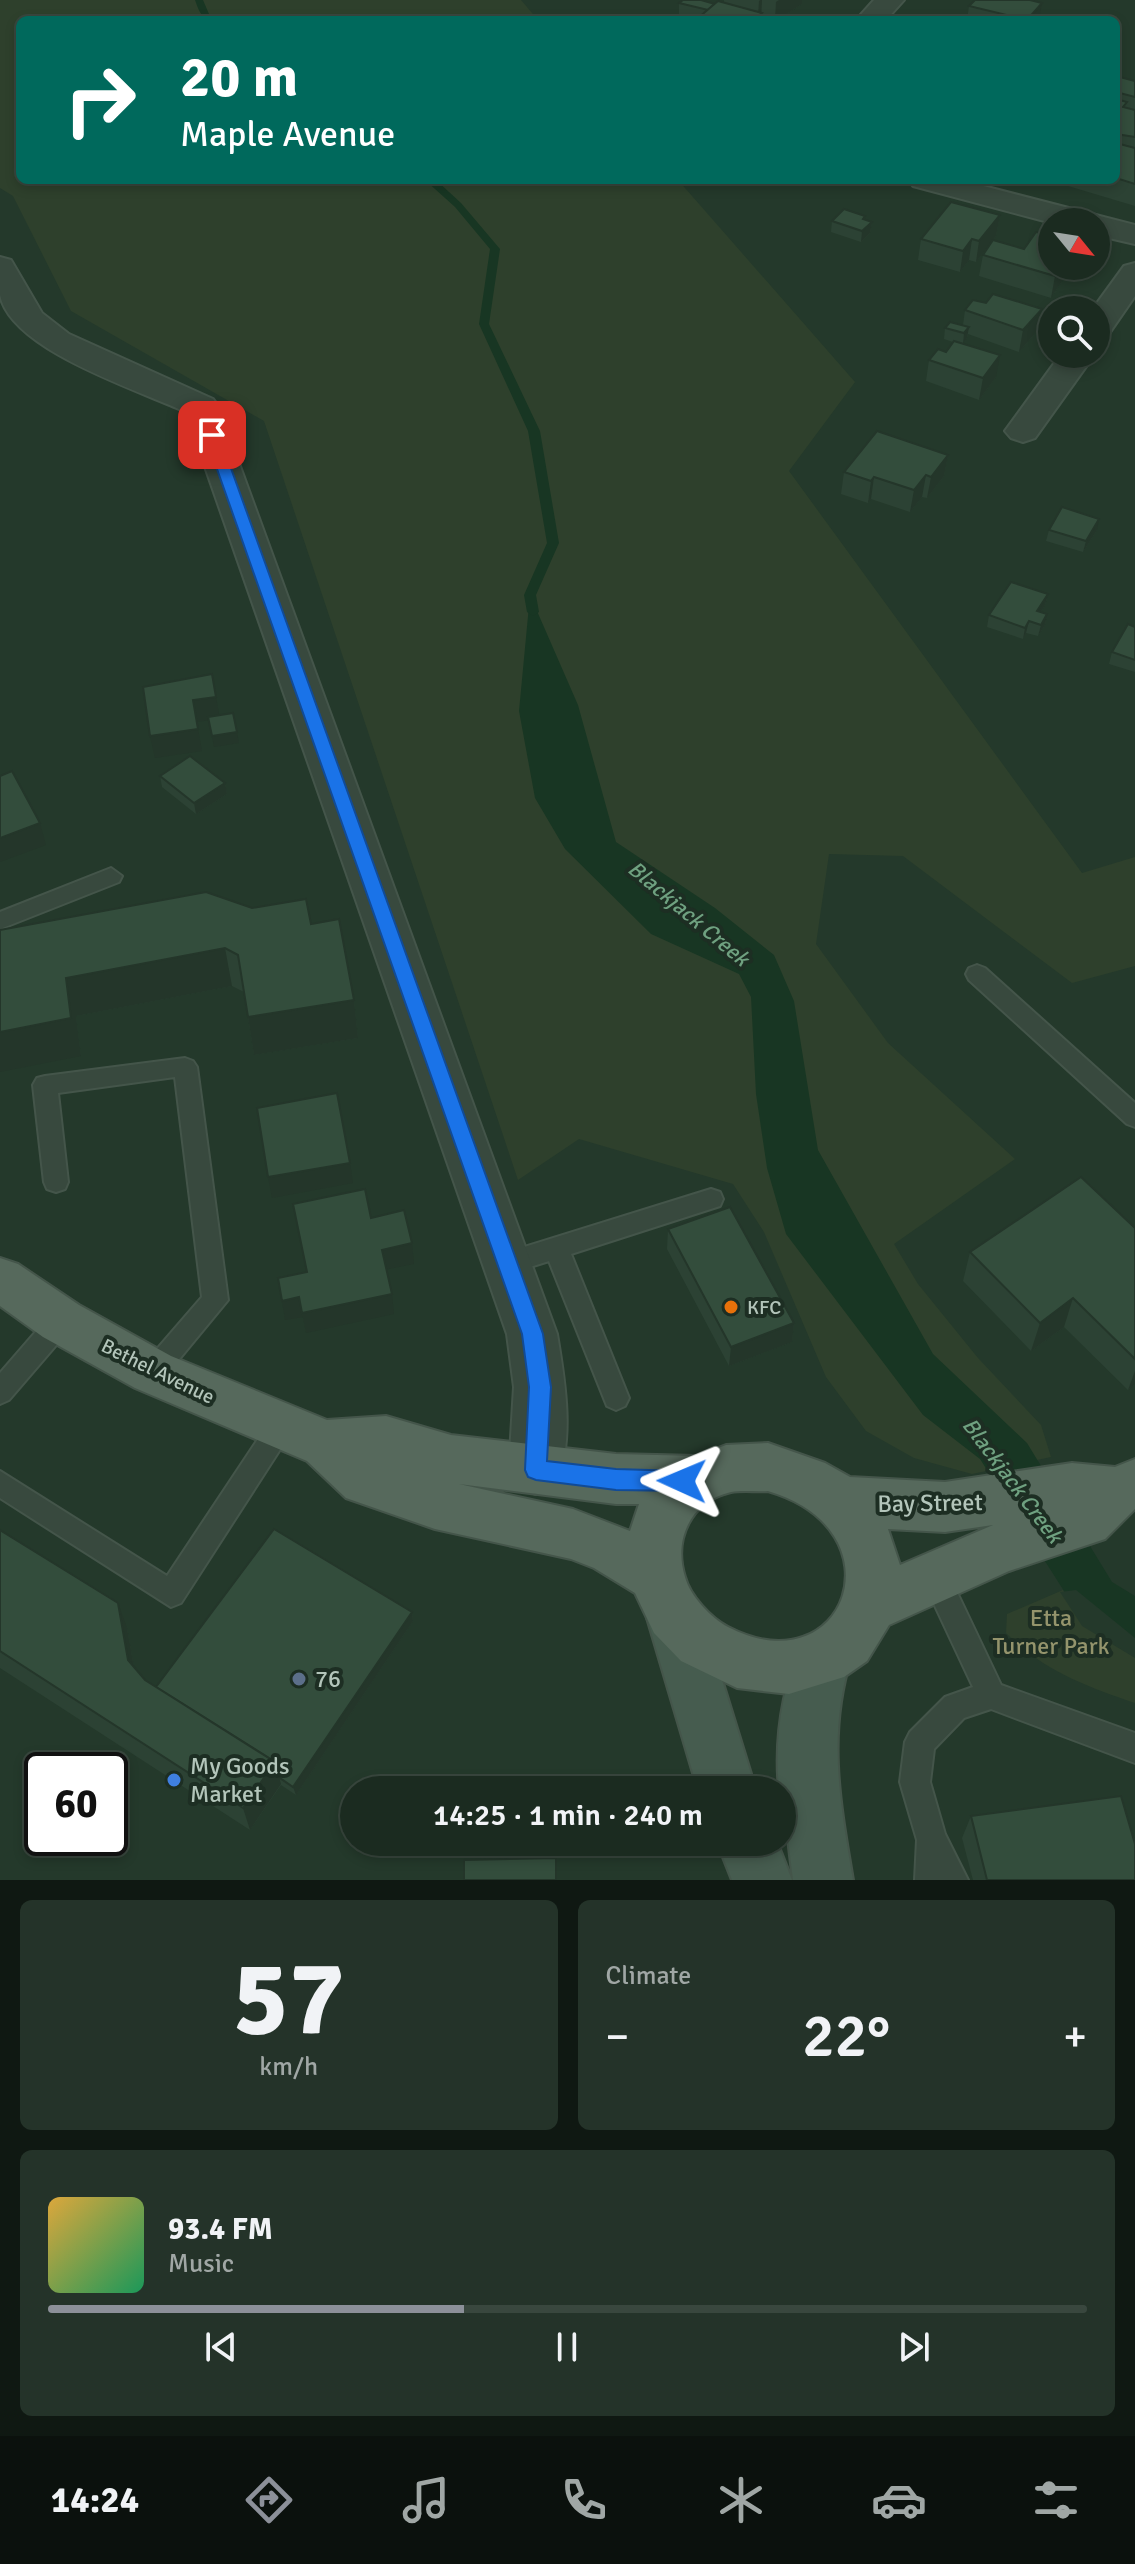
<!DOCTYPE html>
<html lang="en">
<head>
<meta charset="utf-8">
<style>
  body { margin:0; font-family:Signika,sans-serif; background:#243329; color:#f1f3f6; height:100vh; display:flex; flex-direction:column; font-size:30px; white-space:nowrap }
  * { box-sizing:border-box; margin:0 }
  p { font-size:26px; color:#a0a7a5 }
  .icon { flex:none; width:44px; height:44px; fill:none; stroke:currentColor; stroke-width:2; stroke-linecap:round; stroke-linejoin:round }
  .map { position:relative; height:1880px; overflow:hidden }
  .drawer { display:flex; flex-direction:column; gap:20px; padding:20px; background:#0f1812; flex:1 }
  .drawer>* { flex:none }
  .hud { position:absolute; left:16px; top:16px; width:1104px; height:168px; border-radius:12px; box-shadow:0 4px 12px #0003,0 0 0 2px #39473e; background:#00695c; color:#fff; overflow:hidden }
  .needle { width:52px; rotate:120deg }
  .fabs { position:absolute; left:1038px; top:208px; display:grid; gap:16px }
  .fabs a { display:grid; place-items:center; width:72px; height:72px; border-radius:50%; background:#1b2b20; box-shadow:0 4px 12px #0003,0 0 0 2px #39473e; font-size:40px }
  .speed { position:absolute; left:24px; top:1752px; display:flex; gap:16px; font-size:40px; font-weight:700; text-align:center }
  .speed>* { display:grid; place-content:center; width:104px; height:104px; border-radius:50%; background:#1b2b20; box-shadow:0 4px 12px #0003,0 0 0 2px #39473e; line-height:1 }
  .speed .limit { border:4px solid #111; border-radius:12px; background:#fff; color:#111 }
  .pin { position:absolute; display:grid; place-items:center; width:68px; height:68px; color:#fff; margin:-34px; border-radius:16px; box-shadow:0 4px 12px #0006 }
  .me { position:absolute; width:88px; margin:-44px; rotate:271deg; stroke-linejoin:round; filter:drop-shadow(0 0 6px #0008) }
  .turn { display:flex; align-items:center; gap:28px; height:168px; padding:0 32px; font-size:36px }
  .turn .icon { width:104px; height:104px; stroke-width:2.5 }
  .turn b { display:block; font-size:56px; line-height:68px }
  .big { font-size:60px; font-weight:600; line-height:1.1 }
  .drawer .widget { flex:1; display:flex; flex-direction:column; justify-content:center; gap:12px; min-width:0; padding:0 28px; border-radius:12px; background:#243329 }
  .drawer .dial { align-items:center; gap:0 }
  .dial b { font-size:104px; line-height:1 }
  .song { display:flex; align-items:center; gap:24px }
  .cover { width:96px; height:96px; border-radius:12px; background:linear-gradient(135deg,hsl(40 70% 55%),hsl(150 70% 35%)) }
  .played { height:8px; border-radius:4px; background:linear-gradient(90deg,#8c9099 40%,#39473e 40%) }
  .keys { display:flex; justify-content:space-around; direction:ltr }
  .heat { display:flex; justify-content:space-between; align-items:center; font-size:44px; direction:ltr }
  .drawer .tiles { flex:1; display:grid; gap:20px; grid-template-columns:1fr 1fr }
  .widget:last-child { grid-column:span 2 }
  .trip { position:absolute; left:340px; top:1776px; width:456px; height:80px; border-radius:40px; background:#1b2b20; box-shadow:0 4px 12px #0003,0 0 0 2px #39473e; font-weight:600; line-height:80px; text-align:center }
  .menu { display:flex; height:128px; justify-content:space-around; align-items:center; background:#0b110d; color:#a0a7a5 }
  .menu .icon { width:56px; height:56px }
  .menu .selected { color:#8c9099 }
  .menu b { font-size:36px; color:#f1f3f6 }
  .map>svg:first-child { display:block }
  .green { fill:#2e402c }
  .water { fill:#183623 }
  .pier { fill:#24392b }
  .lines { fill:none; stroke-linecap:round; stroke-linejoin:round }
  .stream { fill:#183623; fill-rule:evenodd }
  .service-casing { stroke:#44554a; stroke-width:4 }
  .minor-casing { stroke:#44554a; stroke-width:4 }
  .secondary-casing { stroke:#44554a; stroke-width:4 }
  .primary-casing { stroke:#44554a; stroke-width:4 }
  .service { fill:#38493e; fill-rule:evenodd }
  .minor { fill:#38493e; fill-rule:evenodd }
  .secondary { fill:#465c4f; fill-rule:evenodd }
  .primary { fill:#56695c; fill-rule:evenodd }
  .wall { fill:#2c4234 }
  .shaded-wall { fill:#24362a }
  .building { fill:#334d3c; stroke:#24362a; stroke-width:2 }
  .route { fill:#1a73e8; stroke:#114b97; stroke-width:2 }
  .food-dot { fill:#e8710a; stroke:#1d2e23; stroke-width:3 }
  .service-dot { fill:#5c6f8a; stroke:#1d2e23; stroke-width:3 }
  .shop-dot { fill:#3f7fe0; stroke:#1d2e23; stroke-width:3 }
  .labels { text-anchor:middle; stroke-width:8; stroke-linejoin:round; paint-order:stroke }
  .poi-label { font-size:20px; fill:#b3c5ba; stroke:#1d2e23; text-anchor:start }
  .street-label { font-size:20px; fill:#b3c5ba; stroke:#1d2e23 }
  .water-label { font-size:22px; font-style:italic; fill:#6fa180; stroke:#1d2e23 }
  .near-street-label { font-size:24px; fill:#b3c5ba; stroke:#1d2e23 }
  .near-park-label { font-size:24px; fill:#94946c; stroke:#1d2e23 }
  .near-poi-label { font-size:24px; fill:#b3c5ba; stroke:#1d2e23; text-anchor:start }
</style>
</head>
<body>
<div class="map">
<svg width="1135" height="1880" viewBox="0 0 1135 1880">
  <rect width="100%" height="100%" fill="#24392b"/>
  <g class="green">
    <polygon points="0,0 521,0 538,20 20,20 20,180 678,180 855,382 789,471 1082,873 1135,857 1135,966 1072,983 903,856 829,854 816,944 888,1043 1015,1159 894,1244 918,1284 978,1358 1041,1425 1051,1457 972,1474 914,1458 866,1431 826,1377 764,1232 733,1184 579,1139 518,1180 264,421 71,311 13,196 0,188"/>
    <path d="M1063 1590 1085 1624 1135 1654V1703C1086 1686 1044 1671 1006 1633L1007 1614Z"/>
  </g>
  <polygon class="water" points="530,595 578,705 616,842 715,908 774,955 794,1001 818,1150 933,1354 1027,1443 1112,1582 1135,1596 1135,1654 1085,1624 980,1459 923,1415 786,1234 767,1168 756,1094 751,997 739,974 651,934 565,849 535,798 519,711"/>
  <polygon class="pier" points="1076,1590 1135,1638 1135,1658 1082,1626 1060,1592"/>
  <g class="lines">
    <g class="stream">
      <path d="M195 0H203L209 14 217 20C202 20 200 14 195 0Z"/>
      <polygon points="425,180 436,180 461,203 500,249 489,324 540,431 559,543 536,595 539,612 533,616 527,612 524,595 547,543 528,431 479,324 490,249 455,207"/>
    </g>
    <defs>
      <g id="service">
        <polygon points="111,868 122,876 119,882 0,929 0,912"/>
        <polygon points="977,965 985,968 1135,1103 1135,1127 1127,1124 969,980 966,974 969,968"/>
        <polygon points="185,1058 193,1061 197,1067 228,1300 162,1380 153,1383 144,1380 140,1372 144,1364 202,1297 175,1077 58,1093 68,1182 65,1189 56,1192 47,1189 44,1182 33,1085 37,1078 45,1076"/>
        <polygon points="711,1189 720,1192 723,1199 720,1206 571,1254 629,1398 625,1406 616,1410 607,1406 549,1261 508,1274 499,1270 496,1263 499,1256 508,1252"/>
        <polygon points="61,1310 70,1313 74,1321 70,1329 9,1400 0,1404 0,1373 52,1313"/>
        <polygon points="281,1414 290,1418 294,1426 290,1434 181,1603 171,1607 0,1498 0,1471 167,1576 272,1418"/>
        <polygon points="935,1563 945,1567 1001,1685 1135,1733 1135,1763 991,1709 964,1718 934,1749 930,1782 945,1834 968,1880 915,1880 917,1840 900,1782 905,1742 910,1732 945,1697 973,1687 921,1576 925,1567"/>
      </g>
      <g id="minor">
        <polygon points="874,0 904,0 886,20 856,20"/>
        <polygon points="909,180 960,180 1135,225 1135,244 1096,235 1096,222 1052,223 913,186"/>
        <path d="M0 257 11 260 42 313 69 334 213 399 218 406 557 1334C565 1381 575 1442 555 1487L536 1494 517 1487 509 1470 514 1387 507 1334 186 412C138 390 11 350 0 295 0 283 0 269 0 257Z"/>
        <polygon points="1135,263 1135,296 1108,335 1096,338 1096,310 1092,310 1124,266"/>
        <polygon points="1061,354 1095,354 1035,438 1023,442 1011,438 1005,431"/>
      </g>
      <g id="secondary">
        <polygon points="675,1591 695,1599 703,1618 756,1790 698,1790 647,1618 655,1599"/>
        <path d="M823 1631 843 1639 851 1658C827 1734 840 1803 853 1880H793L782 1790H779C774 1736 782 1688 803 1639Z"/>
        <polygon points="717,1842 777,1842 792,1880 732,1880"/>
      </g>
      <path id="primary" d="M0 1258 18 1264 79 1305 171 1356 327 1420 386 1416 451 1435 616 1454 697 1456 726 1445 768 1443 825 1463 850 1477 945 1482 1072 1463 1115 1467 1135 1459V1509L1105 1539 1009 1571 889 1625 867 1661 844 1677 789 1694 737 1688 681 1661 654 1633 635 1593 594 1568 571 1559 435 1529 346 1498 307 1461 135 1388 43 1337 0 1306ZM459 1484 616 1504H639L630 1531 573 1509ZM768 1491C902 1530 846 1688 728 1627 711 1618 690 1596 685 1577 673 1539 691 1501 731 1492 743 1490 756 1492 768 1491ZM993 1525 900 1565 888 1529 945 1532Z"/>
    </defs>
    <use href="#service" class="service-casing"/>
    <use href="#minor" class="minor-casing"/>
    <use href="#secondary" class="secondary-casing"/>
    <use href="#primary" class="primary-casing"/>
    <use href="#service" class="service"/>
    <use href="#minor" class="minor"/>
    <use href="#secondary" class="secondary"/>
    <use href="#primary" class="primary"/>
  </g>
  <g class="wall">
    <polygon points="724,0 802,0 802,4 777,20 768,20 761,18 761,20 698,20 698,19 679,14 679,3 724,3"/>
    <polygon points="969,6 1039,20 967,20"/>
    <polygon points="1116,76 1135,81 1135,206 1048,180 1116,180"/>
    <polygon points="1000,215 996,236 976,262 969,260 960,272 918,260 921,239"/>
    <polygon points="865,216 865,220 872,222 870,233 861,242 831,232 832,221"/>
    <polygon points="1024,249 1052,266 1072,266 1051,298 979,276 983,255"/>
    <polygon points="986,303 1042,309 1038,330 1019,352 968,334 967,338 963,344 996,377 979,400 926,381 929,360 946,352 953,342 944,339 945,328 963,325 965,310"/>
    <polygon points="948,455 944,476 927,498 922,497 910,512 871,499 868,503 841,494 844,472"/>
    <polygon points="1049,530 1097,530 1083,552 1046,541"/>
    <polygon points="1048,594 1045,605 1041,612 1047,614 1045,625 1038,636 1026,633 1023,639 987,627 989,615"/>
    <polygon points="1135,627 1135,672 1109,664 1112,652"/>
    <polygon points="160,776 225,783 227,794 196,814 162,787"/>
    <polygon points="252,908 311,924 354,1000 358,1038 254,1055 244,992 232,986 76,1016 81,1056 0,930"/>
    <polygon points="1135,1228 1135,1384 1128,1390 1064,1327 1031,1351 963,1281 970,1252"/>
    <polygon points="668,1229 794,1323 792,1342 729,1366 667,1249"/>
    <polygon points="0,1530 127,1628 134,1667 145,1680 156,1687 412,1612 413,1621 296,1795 281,1785 250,1830 0,1668"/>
    <polygon points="971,1816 1135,1880 973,1880 962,1838"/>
  </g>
  <g class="shaded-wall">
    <polygon points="760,0 762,0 761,20 754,20 758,16 759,1"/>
    <polygon points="779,0 802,0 802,4 777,20 775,20 776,2"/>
    <polygon points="1042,3 1039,20 1027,20"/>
    <polygon points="1000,215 996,236 976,262 979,241"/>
    <polygon points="872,222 870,233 861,242 862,231"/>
    <polygon points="972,239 969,260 960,272 963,251"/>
    <polygon points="1062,266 1072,266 1051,298 1055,276"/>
    <polygon points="1042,309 1038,330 1019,352 1023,330"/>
    <polygon points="969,327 967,338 963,344 964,333"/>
    <polygon points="1000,355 996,377 979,400 983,378"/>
    <polygon points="948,455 944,476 927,498 931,477"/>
    <polygon points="926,475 922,497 910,512 914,490"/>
    <polygon points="874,477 871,499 868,503 871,481"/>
    <polygon points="1099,519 1097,530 1083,552 1086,541"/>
    <polygon points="1048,594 1045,605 1035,622 1037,611"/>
    <polygon points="1047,614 1045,625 1038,636 1041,625"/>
    <polygon points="1029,621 1026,633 1023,639 1025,628"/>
    <polygon points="216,697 220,719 196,722 193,700"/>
    <polygon points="198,729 202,751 155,758 150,736"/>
    <polygon points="237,732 239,743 214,747 212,736"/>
    <polygon points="225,783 227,794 196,814 194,803"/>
    <polygon points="40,823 46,845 0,862 0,838"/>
    <polygon points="225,948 232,986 76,1016 81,1056 0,1072 0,1032 66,978"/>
    <polygon points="354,1000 358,1038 254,1055 248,1017"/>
    <polygon points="350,1163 353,1183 272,1198 268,1177"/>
    <polygon points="412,1243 414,1264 384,1270 382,1250"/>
    <polygon points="392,1294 394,1314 306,1333 302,1313"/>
    <polygon points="299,1297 303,1317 285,1320 282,1301"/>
    <polygon points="1073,1298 1064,1327 1031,1351 1040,1323"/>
    <polygon points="794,1323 792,1342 729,1366 731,1347"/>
    <polygon points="1135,1371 1135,1384 1128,1390"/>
    <polygon points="118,1603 127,1628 137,1684 128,1660"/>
    <polygon points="412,1612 413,1621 296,1795 293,1787"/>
    <polygon points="275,1762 281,1784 250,1830 243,1808"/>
  </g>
  <g class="building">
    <polygon points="683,0 701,0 715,4 708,10 679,3"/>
    <polygon points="975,0 1030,0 1042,3 1027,20 969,6"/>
    <polygon points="718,1 762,13 754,20 705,20 698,18"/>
    <polygon points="1116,76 1135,81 1135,97 1116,92"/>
    <polygon points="1116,99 1127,102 1123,107 1135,110 1135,137 1116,134 1119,130 1116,129"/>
    <polygon points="1116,143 1135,148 1135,184 1116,178"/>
    <polygon points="951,202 1000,215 979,241 972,239 963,251 921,239"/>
    <polygon points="844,209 865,216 863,219 872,222 862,231 832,221"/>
    <polygon points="1036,232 1052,235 1052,266 1062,266 1055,276 983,255 993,240 1024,249"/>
    <polygon points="993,294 1042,309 1023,330 965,310 973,300 986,303"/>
    <polygon points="950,322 969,327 964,333 945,328"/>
    <polygon points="954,341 1000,355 983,378 929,360 938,349 946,352"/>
    <polygon points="877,431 948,455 931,477 926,475 914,490 874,477 871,481 844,472"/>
    <polygon points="1062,507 1099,519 1086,541 1049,530"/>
    <polygon points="1011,582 1048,594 1037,611 1047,614 1041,625 1029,621 1025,628 989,615"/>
    <polygon points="1128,624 1135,627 1135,660 1112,652"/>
    <polygon points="212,674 216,697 193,700 198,729 150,736 143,687"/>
    <polygon points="233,713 237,732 212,736 208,717"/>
    <polygon points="190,756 225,783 194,803 160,776"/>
    <polygon points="12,771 40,823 0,838 0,776"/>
    <polygon points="206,892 252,908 306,899 311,924 339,919 354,1000 248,1017 238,955 225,948 66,978 71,1018 0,1032 0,930"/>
    <polygon points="337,1093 350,1163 268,1177 257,1108"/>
    <polygon points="1081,1177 1135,1228 1135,1359 1073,1298 1040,1323 970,1252"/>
    <polygon points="365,1189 371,1218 404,1210 412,1243 382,1250 392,1294 302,1313 299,1297 282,1301 278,1278 307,1272 293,1204"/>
    <polygon points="730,1207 794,1323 731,1347 668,1229"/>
    <polygon points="274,1529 412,1612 293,1787 280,1778 275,1762 156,1687"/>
    <polygon points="0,1530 118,1603 128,1660 145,1680 275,1762 243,1808 0,1651"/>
    <polygon points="1121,1796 1135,1844 1135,1880 987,1880 971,1816"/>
    <polygon points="556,1858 556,1880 464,1880 464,1860"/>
  </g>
  <polygon class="route" points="212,431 219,435 543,1334 551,1387 547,1461 616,1469 682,1471 690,1474 693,1481 690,1488 682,1491 616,1490 536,1480 528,1477 525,1470 529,1387 522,1334 205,435"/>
  <circle class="food-dot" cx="731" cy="1307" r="8"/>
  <circle class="service-dot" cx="299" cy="1679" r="8"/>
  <circle class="shop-dot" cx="174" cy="1780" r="8"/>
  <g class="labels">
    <g class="poi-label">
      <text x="747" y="1314">KFC</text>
    </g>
    <g class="street-label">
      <text transform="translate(158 1371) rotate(26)" y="7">Bethel Avenue</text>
    </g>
    <g class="water-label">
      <text transform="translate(689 913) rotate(40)" y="8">Blackjack Creek</text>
      <text transform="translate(1013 1480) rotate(53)" y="8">Blackjack Creek</text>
    </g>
    <g class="near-street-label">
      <text transform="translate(930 1503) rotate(-1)" y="8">Bay Street</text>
    </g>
    <g class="near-park-label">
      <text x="1051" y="1626">Etta<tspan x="1051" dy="28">Turner Park</tspan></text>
    </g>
    <g class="near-poi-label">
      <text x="315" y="1687">76</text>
      <text x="190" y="1774">My Goods<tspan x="190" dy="28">Market</tspan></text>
    </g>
  </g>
</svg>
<div class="fabs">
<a><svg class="needle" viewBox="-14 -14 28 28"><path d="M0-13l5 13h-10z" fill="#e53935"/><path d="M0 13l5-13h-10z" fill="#a0a7a5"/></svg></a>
<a><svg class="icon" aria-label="search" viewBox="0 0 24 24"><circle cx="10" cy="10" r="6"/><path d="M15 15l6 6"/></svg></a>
</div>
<div class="speed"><div class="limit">60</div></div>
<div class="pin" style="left:212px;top:435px;background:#d93025"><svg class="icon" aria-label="arrive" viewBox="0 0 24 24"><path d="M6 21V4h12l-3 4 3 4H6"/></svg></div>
<svg class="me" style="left:682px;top:1481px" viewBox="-20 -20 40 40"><path d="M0-17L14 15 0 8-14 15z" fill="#1a73e8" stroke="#fff" stroke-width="4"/></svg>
<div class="trip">14:25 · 1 min · 240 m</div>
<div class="hud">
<div class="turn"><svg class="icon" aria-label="right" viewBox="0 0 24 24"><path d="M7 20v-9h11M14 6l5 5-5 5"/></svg><div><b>20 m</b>Maple Avenue</div></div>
</div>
</div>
<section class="drawer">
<div class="tiles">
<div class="widget dial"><b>57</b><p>km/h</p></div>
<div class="widget"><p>Climate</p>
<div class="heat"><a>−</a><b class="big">22°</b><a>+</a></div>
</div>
<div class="widget">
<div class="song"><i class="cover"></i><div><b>93.4 FM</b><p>Music</p></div></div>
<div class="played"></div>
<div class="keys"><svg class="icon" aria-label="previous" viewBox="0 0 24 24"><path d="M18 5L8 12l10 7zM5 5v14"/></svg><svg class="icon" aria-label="pause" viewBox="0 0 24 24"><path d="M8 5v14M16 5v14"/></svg><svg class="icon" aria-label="next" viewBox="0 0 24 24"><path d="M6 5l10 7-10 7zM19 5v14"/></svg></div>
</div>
</div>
</section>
<nav class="menu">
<b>14:24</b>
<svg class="icon selected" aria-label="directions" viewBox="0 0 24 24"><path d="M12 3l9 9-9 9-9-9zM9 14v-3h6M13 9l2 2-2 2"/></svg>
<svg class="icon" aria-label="music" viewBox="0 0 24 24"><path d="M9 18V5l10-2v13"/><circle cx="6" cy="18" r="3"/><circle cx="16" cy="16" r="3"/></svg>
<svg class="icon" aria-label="phone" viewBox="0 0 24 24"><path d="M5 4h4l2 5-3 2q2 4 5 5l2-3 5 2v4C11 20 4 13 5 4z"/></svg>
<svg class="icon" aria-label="climate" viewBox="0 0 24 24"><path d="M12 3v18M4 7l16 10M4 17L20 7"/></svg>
<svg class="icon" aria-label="car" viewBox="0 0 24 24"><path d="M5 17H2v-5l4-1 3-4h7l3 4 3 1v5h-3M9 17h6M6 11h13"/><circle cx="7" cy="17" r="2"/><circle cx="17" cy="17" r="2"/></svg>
<svg class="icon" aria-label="filters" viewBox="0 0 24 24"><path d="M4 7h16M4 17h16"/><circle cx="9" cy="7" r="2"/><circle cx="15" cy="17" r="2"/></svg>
</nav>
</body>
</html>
